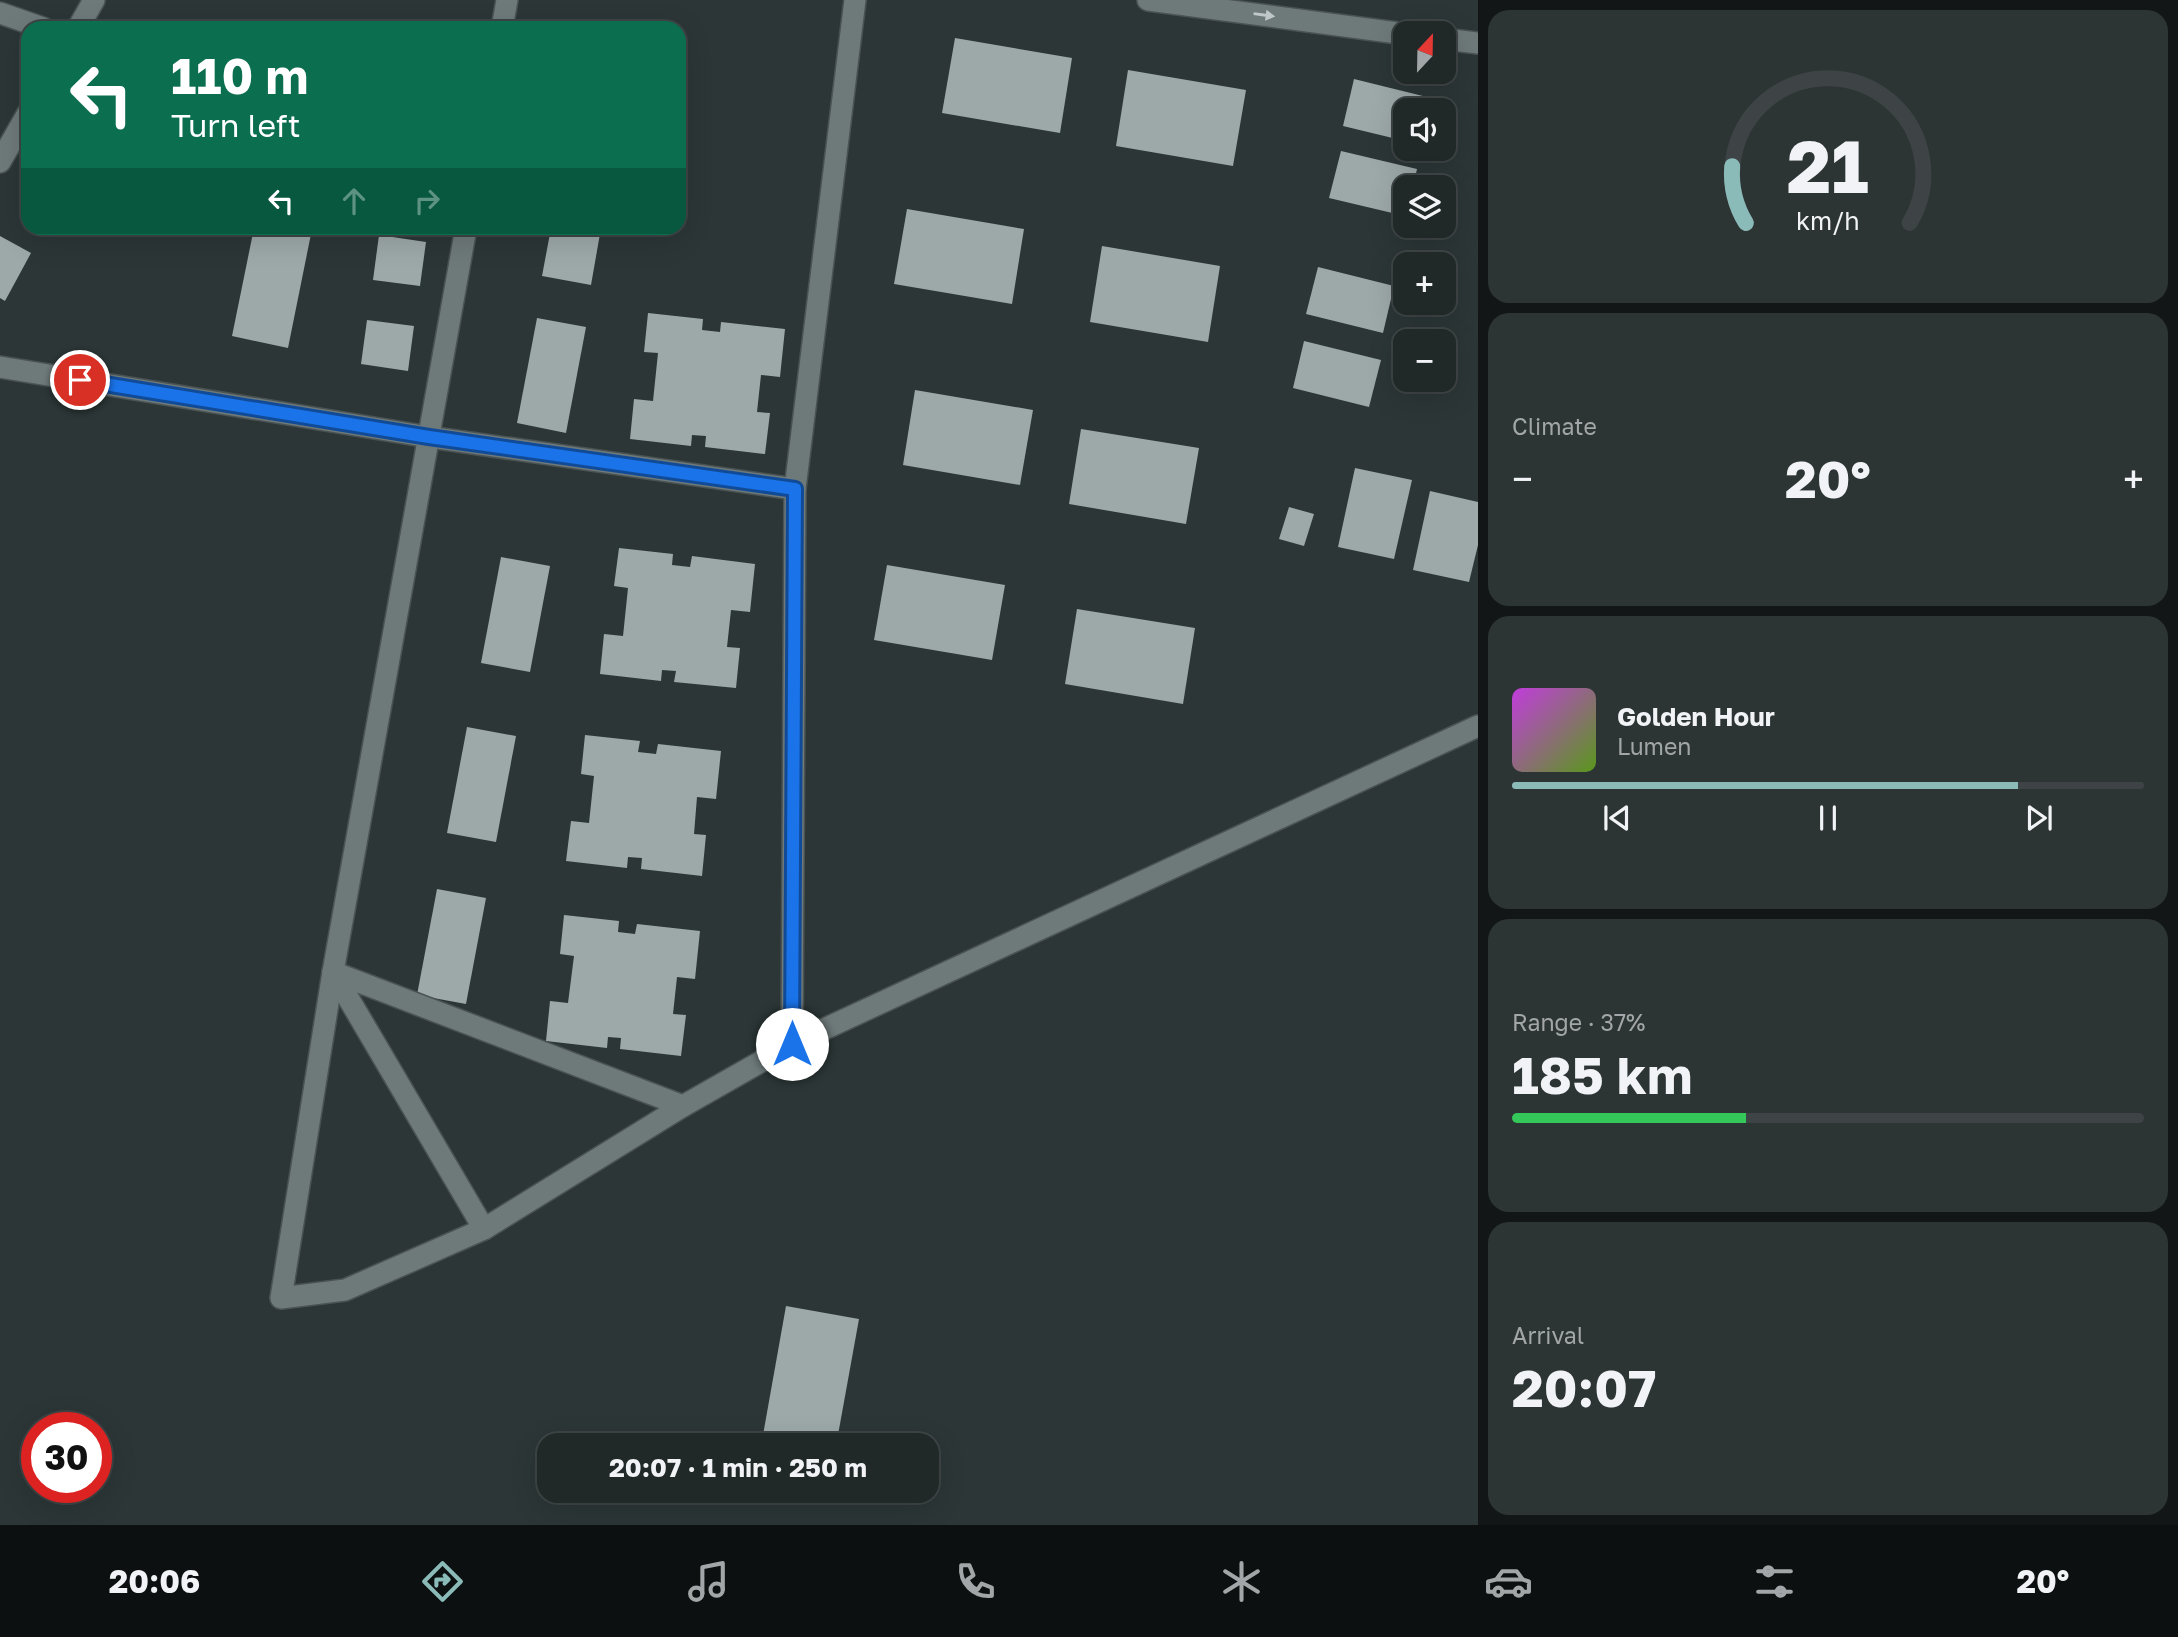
<!DOCTYPE html>
<html lang="en">
<head>
<meta charset="utf-8">
<style>
  body { margin:0; font-family:"Golos Text",sans-serif; background:#2d3434; color:#f1f3f6; height:100vh; display:flex; flex-direction:column; font-size:26px; white-space:nowrap }
  * { box-sizing:border-box; margin:0 }
  p { font-size:23px; color:#a2a6a8 }
  .icon { flex:none; width:38px; height:38px; fill:none; stroke:currentColor; stroke-width:2; stroke-linecap:round; stroke-linejoin:round }
  .map { position:relative; flex:1; overflow:hidden }
  .drawer { display:flex; flex-direction:column; gap:10px; padding:10px; background:#121616; width:700px }
  .drawer>* { flex:none }
  .top-card { position:absolute; left:21px; top:21px; width:665px; height:214px; border-radius:21px; box-shadow:0 7px 28px #0002,0 0 0 2px #3e4445; background:#0b6e4f; color:#fff; overflow:hidden }
  .needle { width:46px; rotate:22deg }
  .tools { position:absolute; left:1393px; top:21px; display:grid; gap:14px }
  .tools a { display:grid; place-items:center; width:63px; height:63px; border-radius:14px; background:#212828; box-shadow:0 7px 28px #0002,0 0 0 2px #3e4445; font-size:35px }
  .speed { position:absolute; left:21px; top:1412px; display:flex; gap:14px; font-size:35px; font-weight:700; text-align:center }
  .speed>* { display:grid; place-content:center; width:91px; height:91px; border-radius:50%; background:#212828; box-shadow:0 7px 28px #0002,0 0 0 2px #3e4445; line-height:1 }
  .speed .limit { border:10px solid #d22; background:#fff; color:#111 }
  .pin { position:absolute; display:grid; place-items:center; width:60px; height:60px; color:#fff; margin:-30px; border:4px solid #fff; border-radius:50%; box-shadow:0 2px 7px #0007 }
  .me { position:absolute; width:77px; margin:-38px; rotate:0deg; stroke-linejoin:round; filter:drop-shadow(0 0 5px #0008) }
  .turn { display:flex; align-items:center; gap:24px; height:147px; padding:0 35px; font-size:32px }
  .turn .icon { width:91px; height:91px; stroke-width:2.5 }
  .turn b { display:block; font-size:49px; line-height:60px }
  .lanes { display:flex; align-items:center; height:66px; padding:0 35px; background:#0003; justify-content:center; gap:35px; direction:ltr }
  .lanes .off { opacity:.35 }
  .big { font-size:52px; font-weight:700; line-height:1.1 }
  .drawer .tile { flex:1; display:flex; flex-direction:column; justify-content:center; gap:10px; min-width:0; padding:0 24px; border-radius:21px; background:#2d3434 }
  .drawer .dial { align-items:center; gap:0 }
  .dial svg { height:182px; overflow:visible; fill:none; stroke:#3e4445; stroke-width:7; stroke-linecap:round; text-anchor:middle }
  .dial text { fill:#f1f3f6; stroke:none }
  .song { display:flex; align-items:center; gap:21px }
  .cover { width:84px; height:84px; border-radius:10px; background:linear-gradient(135deg,hsl(290 70% 55%),hsl(90 70% 35%)) }
  .played { height:7px; border-radius:4px; background:linear-gradient(90deg,#8bbbb9 80%,#3e4445 80%) }
  .keys { display:flex; justify-content:space-around; direction:ltr }
  .heat { display:flex; justify-content:space-between; align-items:center; font-size:38px; direction:ltr }
  .charge { height:10px; border-radius:5px; background:linear-gradient(90deg,#34c759 37%,#3e4445 0) }
  .trip { position:absolute; left:537px; top:1433px; width:402px; height:70px; border-radius:21px; background:#212828; box-shadow:0 7px 28px #0002,0 0 0 2px #3e4445; font-weight:700; line-height:70px; text-align:center }
  .tab-bar { display:flex; height:112px; justify-content:space-around; align-items:center; background:#0d1010; color:#a2a6a8 }
  .tab-bar .icon { width:49px; height:49px }
  .tab-bar .active { color:#8bbbb9 }
  .tab-bar b { font-size:32px; color:#f1f3f6 }
  main { display:flex; flex:1; min-height:0 }
  .map>svg:first-child { display:block }
  .building { fill:#9da8a9 }
  .lines { fill:none; stroke-linecap:round; stroke-linejoin:round }
  .minor-casing { stroke:#4a5252; stroke-width:24 }
  .minor { stroke:#6e7979; stroke-width:21 }
  .oneway { fill:#c0c7c8 }
  .route-casing { stroke:#114b97; stroke-width:18 }
  .route { stroke:#1a73e8; stroke-width:12 }
</style>
</head>
<body>
<main>
<div class="map">
<svg width="1478" height="1525" viewBox="0 0 1478 1525">
  <rect width="100%" height="100%" fill="#2c3636"/>
  <g class="building">
    <polygon points="955,38 1072,58 1060,133 942,113"/>
    <polygon points="1128,70 1246,90 1233,166 1116,146"/>
    <polygon points="1354,79 1431,98 1428,110 1405,110 1405,141 1343,126"/>
    <polygon points="1341,151 1417,169 1413,187 1405,187 1405,216 1329,198"/>
    <polygon points="907,209 1024,229 1012,304 894,284"/>
    <polygon points="254,228 281,228 311,234 288,348 232,336"/>
    <polygon points="551,228 601,228 591,285 542,276"/>
    <polygon points="379,235 426,242 420,286 373,280"/>
    <polygon points="0,236 31,253 5,301 0,298"/>
    <polygon points="1102,246 1220,266 1208,342 1090,322"/>
    <polygon points="1318,267 1394,286 1383,333 1306,314"/>
    <polygon points="648,313 703,319 702,330 720,332 721,322 785,329 780,377 761,375 757,412 770,413 765,454 705,447 706,436 692,435 691,446 630,439 634,399 653,401 658,353 644,352"/>
    <polygon points="537,318 586,327 566,433 517,423"/>
    <polygon points="367,320 414,326 408,371 361,364"/>
    <polygon points="1304,341 1381,360 1369,407 1293,388"/>
    <polygon points="915,390 1033,410 1020,485 903,465"/>
    <polygon points="1081,429 1199,448 1186,524 1069,504"/>
    <polygon points="1355,468 1412,480 1394,559 1338,547"/>
    <polygon points="1430,491 1478,502 1478,545 1469,582 1413,570"/>
    <polygon points="1289,507 1314,514 1304,546 1279,539"/>
    <polygon points="619,548 673,554 672,565 690,567 692,556 755,564 750,612 731,610 727,647 740,648 736,688 674,682 676,671 662,670 661,681 600,674 604,634 623,636 628,588 614,586"/>
    <polygon points="501,557 550,566 530,672 481,663"/>
    <polygon points="887,565 1005,585 992,660 874,640"/>
    <polygon points="1077,609 1195,628 1183,704 1065,684"/>
    <polygon points="467,727 516,736 496,842 447,833"/>
    <polygon points="585,735 640,741 638,752 656,754 658,744 721,751 716,799 697,797 694,834 706,835 702,876 641,869 642,858 628,857 627,868 566,861 571,821 589,823 594,776 581,774"/>
    <polygon points="437,889 486,898 466,1004 417,995"/>
    <polygon points="564,915 619,921 618,932 635,934 637,924 700,931 695,979 677,977 673,1014 686,1015 681,1056 620,1049 621,1038 608,1037 607,1048 546,1041 550,1001 568,1003 574,956 560,954"/>
    <polygon points="786,1306 859,1319 836,1446 761,1446"/>
  </g>
  <g class="lines">
    <defs>
      <g id="minor">
        <polyline points="1148,0 1405,34"/>
        <polyline points="0,13 43,28"/>
        <polyline points="78,28 94,0"/>
        <polyline points="502,28 507,0"/>
        <polyline points="1444,39 1478,43"/>
        <polyline points="0,162 28,113"/>
        <polyline points="466,228 333,972 281,1298 345,1290 484,1229 683,1106 792,1044 1478,726"/>
        <polyline points="0,367 429,437 795,489"/>
        <polyline points="333,972 683,1106"/>
        <polyline points="333,972 484,1229"/>
        <polyline points="792,1044 795,489 855,0"/>
      </g>
    </defs>
    <use href="#minor" class="minor-casing"/>
    <use href="#minor" class="minor"/>
  </g>
  <defs><path id="oneway-solid" d="M-6-.8H1V-3.2L6.5 0L1 3.2V.8H-6Z" transform="scale(1.75)"/></defs>
  <use class="oneway" href="#oneway-solid" transform="translate(1264 15) rotate(8)"/>
  <g class="lines">
    <defs>
      <polyline id="route" points="80,380 429,437 795,489 792,1044"/>
    </defs>
    <use href="#route" class="route-casing"/>
    <use href="#route" class="route"/>
  </g>
</svg>
<div class="tools">
<a><svg class="needle" viewBox="-14 -14 28 28"><path d="M0-13l5 13h-10z" fill="#e53935"/><path d="M0 13l5-13h-10z" fill="#a2a6a8"/></svg></a>
<a><svg class="icon" aria-label="sound" viewBox="0 0 24 24"><path d="M4 9h4l5-4v14l-5-4H4zM17 9q2 3 0 6"/></svg></a>
<a><svg class="icon" aria-label="layers" viewBox="0 0 24 24"><path d="M12 4l9 5-9 5-9-5zM3 14l9 5 9-5"/></svg></a>
<a>+</a>
<a>−</a>
</div>
<div class="speed"><div class="limit">30</div></div>
<div class="pin" style="left:80px;top:380px;background:#d93025"><svg class="icon" aria-label="arrive" viewBox="0 0 24 24"><path d="M6 21V4h12l-3 4 3 4H6"/></svg></div>
<svg class="me" style="left:792px;top:1044px" viewBox="-20 -20 40 40"><circle r="19" fill="#fff"/><path d="M0-13L10 11 0 6-10 11z" fill="#1a73e8"/></svg>
<div class="trip">20:07 · 1 min · 250 m</div>
<div class="top-card">
<div class="turn"><svg class="icon" aria-label="left" viewBox="0 0 24 24"><path d="M17 20v-9H6M10 6l-5 5 5 5"/></svg><div><b>110 m</b>Turn left</div></div>
<div class="lanes"><svg class="icon" aria-label="left" viewBox="0 0 24 24"><path d="M17 20v-9H6M10 6l-5 5 5 5"/></svg><svg class="icon off" aria-label="ahead" viewBox="0 0 24 24"><path d="M12 20V5M6 11l6-6 6 6"/></svg><svg class="icon off" aria-label="right" viewBox="0 0 24 24"><path d="M7 20v-9h11M14 6l5 5-5 5"/></svg></div>
</div>
</div>
<section class="drawer">
<div class="tile dial"><svg viewBox="0 0 100 80">
<path d="M14 69A42 42 0 1 1 86 69"/>
<path d="M14 69A42 42 0 0 1 8 44" stroke="#8bbbb9"/>
<text x="50" y="56" font-size="32" font-weight="700">21</text>
<text x="50" y="72" font-size="11">km/h</text>
</svg></div>
<div class="tile"><p>Climate</p>
<div class="heat"><a>−</a><b class="big">20°</b><a>+</a></div>
</div>
<div class="tile">
<div class="song"><i class="cover"></i><div><b>Golden Hour</b><p>Lumen</p></div></div>
<div class="played"></div>
<div class="keys"><svg class="icon" aria-label="previous" viewBox="0 0 24 24"><path d="M18 5L8 12l10 7zM5 5v14"/></svg><svg class="icon" aria-label="pause" viewBox="0 0 24 24"><path d="M8 5v14M16 5v14"/></svg><svg class="icon" aria-label="next" viewBox="0 0 24 24"><path d="M6 5l10 7-10 7zM19 5v14"/></svg></div>
</div>
<div class="tile"><p>Range · 37%</p><b class="big">185 km</b><div class="charge"></div></div>
<div class="tile"><p>Arrival</p><b class="big">20:07</b></div>
</section>
</main>
<nav class="tab-bar">
<b>20:06</b>
<svg class="icon active" aria-label="directions" viewBox="0 0 24 24"><path d="M12 3l9 9-9 9-9-9zM9 14v-3h6M13 9l2 2-2 2"/></svg>
<svg class="icon" aria-label="music" viewBox="0 0 24 24"><path d="M9 18V5l10-2v13"/><circle cx="6" cy="18" r="3"/><circle cx="16" cy="16" r="3"/></svg>
<svg class="icon" aria-label="phone" viewBox="0 0 24 24"><path d="M5 4h4l2 5-3 2q2 4 5 5l2-3 5 2v4C11 20 4 13 5 4z"/></svg>
<svg class="icon" aria-label="climate" viewBox="0 0 24 24"><path d="M12 3v18M4 7l16 10M4 17L20 7"/></svg>
<svg class="icon" aria-label="car" viewBox="0 0 24 24"><path d="M5 17H2v-5l4-1 3-4h7l3 4 3 1v5h-3M9 17h6M6 11h13"/><circle cx="7" cy="17" r="2"/><circle cx="17" cy="17" r="2"/></svg>
<svg class="icon" aria-label="filters" viewBox="0 0 24 24"><path d="M4 7h16M4 17h16"/><circle cx="9" cy="7" r="2"/><circle cx="15" cy="17" r="2"/></svg>
<b>20°</b>
</nav>
</body>
</html>
